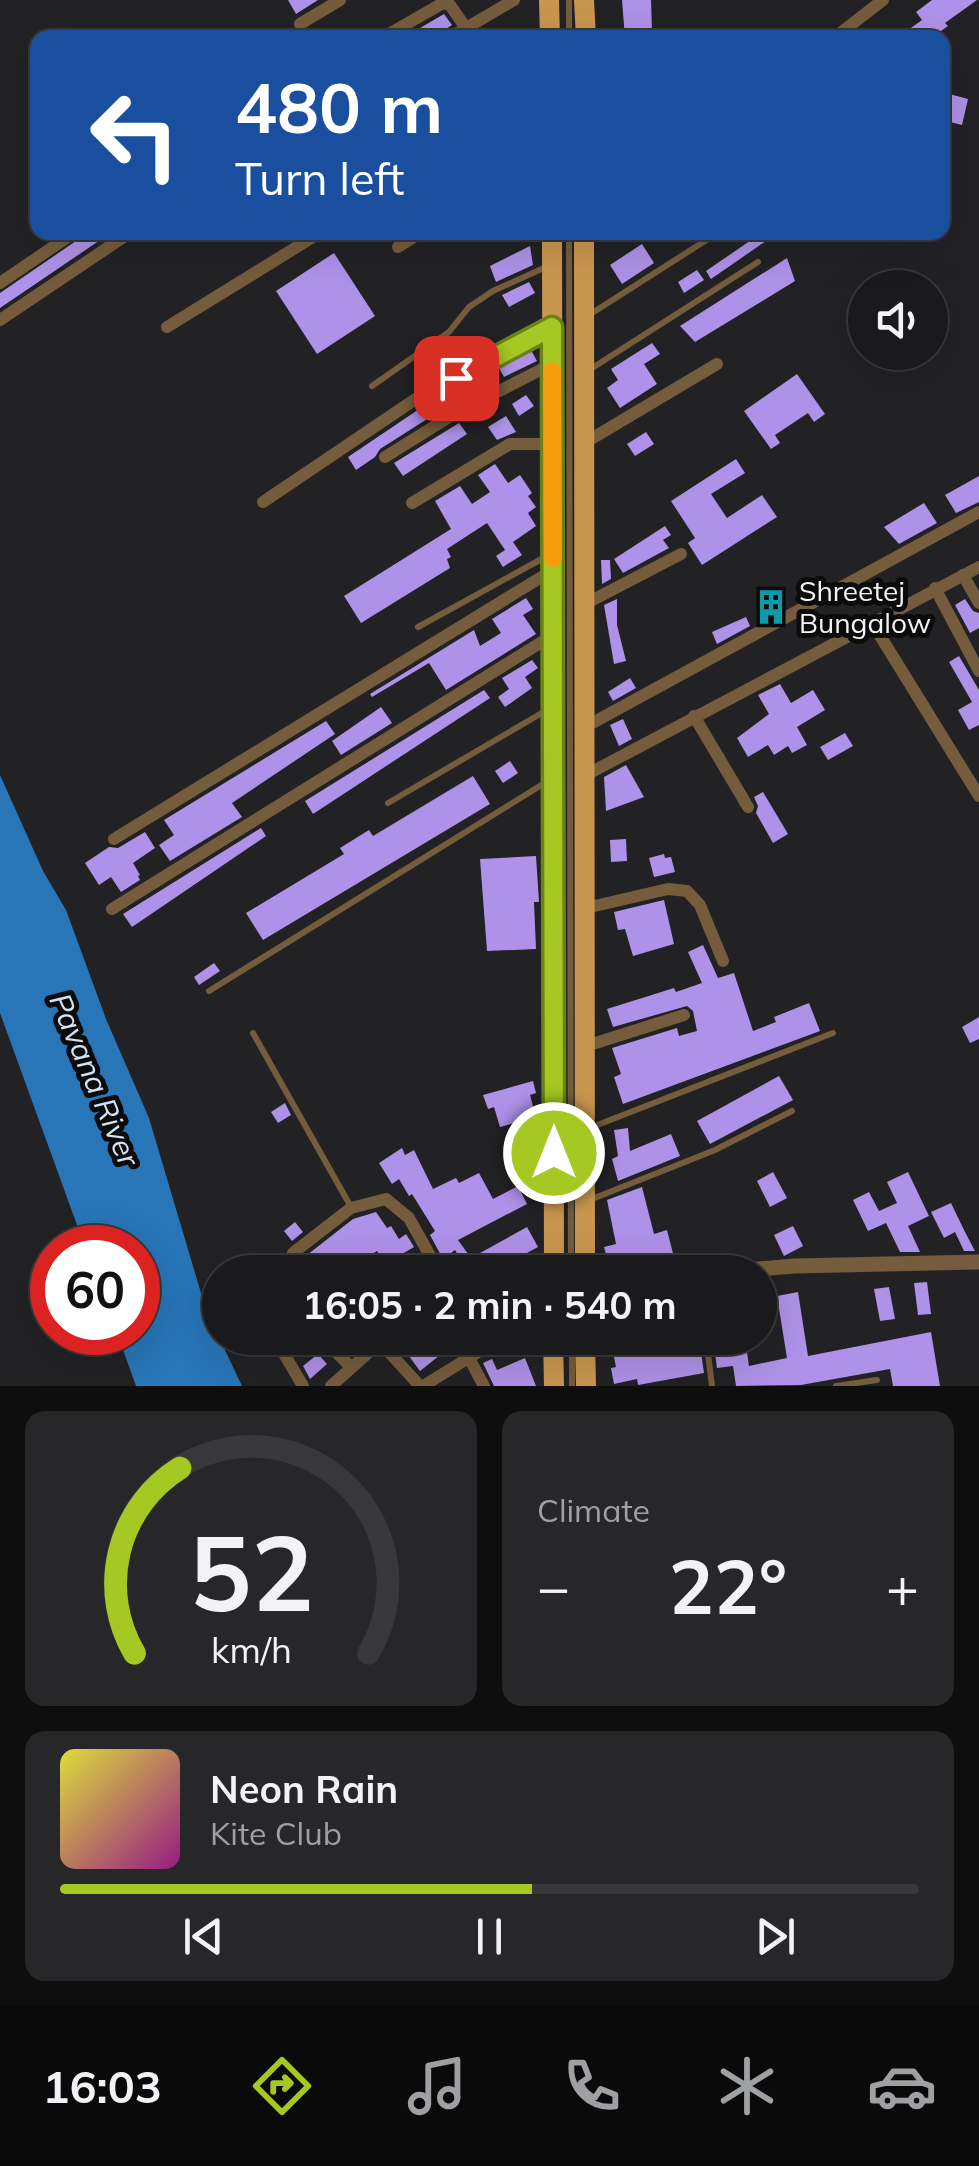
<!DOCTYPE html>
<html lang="en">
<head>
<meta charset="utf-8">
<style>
  body { margin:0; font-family:Mulish,sans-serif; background:#272628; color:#f1f3f6; height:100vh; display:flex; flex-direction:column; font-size:38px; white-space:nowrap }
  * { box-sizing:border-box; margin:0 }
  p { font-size:32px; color:#9fa0a3 }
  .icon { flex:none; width:55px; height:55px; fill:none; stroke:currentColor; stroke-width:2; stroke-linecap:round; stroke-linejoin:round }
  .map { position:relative; height:1386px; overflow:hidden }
  .panel { display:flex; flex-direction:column; gap:25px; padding:25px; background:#0e0e0f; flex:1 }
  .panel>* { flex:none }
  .banner { position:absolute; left:30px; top:30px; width:920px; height:210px; border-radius:20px; box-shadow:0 10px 40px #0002,0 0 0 2px #38383a; background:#1a4fa0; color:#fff; overflow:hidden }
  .tools { position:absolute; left:848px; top:270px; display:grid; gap:20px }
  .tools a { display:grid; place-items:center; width:100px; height:100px; border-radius:50%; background:#1a191b; box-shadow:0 10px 40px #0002,0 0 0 2px #38383a; font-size:50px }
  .speed { position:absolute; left:30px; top:1225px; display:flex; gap:20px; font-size:50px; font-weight:700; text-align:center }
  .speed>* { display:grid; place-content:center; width:130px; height:130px; border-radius:50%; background:#1a191b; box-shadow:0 10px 40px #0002,0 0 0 2px #38383a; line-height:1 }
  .speed .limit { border:15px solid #d22; background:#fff; color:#111 }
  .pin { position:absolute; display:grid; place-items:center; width:85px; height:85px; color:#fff; margin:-42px; border-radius:20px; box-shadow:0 5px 15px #0006 }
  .me { position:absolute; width:110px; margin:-55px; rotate:0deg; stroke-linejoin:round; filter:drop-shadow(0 0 8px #0008) }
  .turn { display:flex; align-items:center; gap:35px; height:210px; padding:0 40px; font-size:45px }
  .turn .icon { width:130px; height:130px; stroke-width:2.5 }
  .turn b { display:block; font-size:70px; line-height:85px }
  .big { font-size:75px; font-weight:700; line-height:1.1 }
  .panel .tile { flex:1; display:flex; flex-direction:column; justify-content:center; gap:15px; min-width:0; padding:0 35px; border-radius:20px; background:#272628 }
  .panel .dial { align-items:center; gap:0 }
  .dial svg { height:260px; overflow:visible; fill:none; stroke:#38383a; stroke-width:7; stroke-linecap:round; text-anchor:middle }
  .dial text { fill:#f1f3f6; stroke:none }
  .song { display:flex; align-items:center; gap:30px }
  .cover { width:120px; height:120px; border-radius:15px; background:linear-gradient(135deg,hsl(60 70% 55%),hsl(310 70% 35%)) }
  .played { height:10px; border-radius:5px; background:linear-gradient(90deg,#a6c822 55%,#38383a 55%) }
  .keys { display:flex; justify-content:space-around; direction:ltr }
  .heat { display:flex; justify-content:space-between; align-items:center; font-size:55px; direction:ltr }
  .panel .tiles { flex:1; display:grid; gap:25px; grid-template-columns:1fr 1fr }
  .tile:last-child { grid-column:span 2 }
  .trip { position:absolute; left:202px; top:1255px; width:575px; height:100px; border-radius:50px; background:#1a191b; box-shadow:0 10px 40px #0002,0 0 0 2px #38383a; font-weight:700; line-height:100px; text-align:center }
  .tab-bar { display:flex; height:160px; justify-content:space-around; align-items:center; background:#0a0a0b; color:#9fa0a3 }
  .tab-bar .icon { width:70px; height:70px }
  .tab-bar .active { color:#a6c822 }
  .tab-bar b { font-size:45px; color:#f1f3f6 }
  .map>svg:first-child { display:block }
  .water { fill:#2875b7 }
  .building { fill:#ae91e8 }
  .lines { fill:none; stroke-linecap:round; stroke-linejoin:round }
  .service { stroke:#755c3c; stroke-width:6 }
  .minor { stroke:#755c3c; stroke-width:12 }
  .tertiary { stroke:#755c3c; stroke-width:15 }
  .primary { stroke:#c9964f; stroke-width:20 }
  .route-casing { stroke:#6c8216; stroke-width:25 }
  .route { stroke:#a6c822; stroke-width:18 }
  .slow { stroke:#f59e0b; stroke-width:18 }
  .labels { text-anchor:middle; stroke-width:10; stroke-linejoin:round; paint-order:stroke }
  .poi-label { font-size:28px; fill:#f3f3f5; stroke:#0b0b0c; text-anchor:start }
  .water-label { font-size:30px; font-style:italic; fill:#d1e3f5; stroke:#0b0b0c }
</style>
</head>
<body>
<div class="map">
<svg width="979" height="1386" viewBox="0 0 979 1386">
  <rect width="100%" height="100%" fill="#222124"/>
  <polygon class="water" points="0,775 43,871 66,910 106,1019 149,1118 206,1310 242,1386 136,1386 117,1333 138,1332 138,1248 85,1247 0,1013"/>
  <g class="building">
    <polygon points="288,0 318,0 296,14"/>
    <polygon points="622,0 651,0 652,32 641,38 625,38"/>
    <polygon points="932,0 977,0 945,23 948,26 931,38 897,38 922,20 916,12"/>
    <polygon points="444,14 452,25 440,33 432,38 403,38"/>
    <polygon points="942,92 968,99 962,125 942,120"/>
    <polygon points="89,232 112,232 0,308 0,293"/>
    <polygon points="763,232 779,232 711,279 706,271"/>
    <polygon points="642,244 654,263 622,284 610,265"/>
    <polygon points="530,246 533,265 496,282 490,266"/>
    <polygon points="334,253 375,316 317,354 276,291"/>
    <polygon points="787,258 795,281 695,342 680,326"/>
    <polygon points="697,270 704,280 684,293 678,282"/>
    <polygon points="529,282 535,293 509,307 502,295"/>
    <polygon points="652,343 660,354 644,364 657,384 620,408 607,388 618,380 611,369"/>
    <polygon points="531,350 537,361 504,377 499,368"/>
    <polygon points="495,370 498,374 380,449 375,457 356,470 348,457 437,397"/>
    <polygon points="797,374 825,414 814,422 808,413 775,435 780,443 771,449 744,411"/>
    <polygon points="526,395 534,406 519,416 512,404"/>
    <polygon points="506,416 516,432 497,440 488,427"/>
    <polygon points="459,423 467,434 403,476 394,463"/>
    <polygon points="646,432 654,444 635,456 627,444"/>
    <polygon points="736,459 745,473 711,494 727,518 762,495 777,517 702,565 688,543 695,538 671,501"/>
    <polygon points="495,464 508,483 520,475 532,493 528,496 536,507 528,513 536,526 513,542 522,555 503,567 496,556 505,550 487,523 447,549 451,557 447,559 450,568 361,623 344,596 451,529 435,501 460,486 472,504 490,492 478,475"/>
    <polygon points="979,476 979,502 956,513 945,495"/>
    <polygon points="924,503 937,523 899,544 884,527"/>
    <polygon points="665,526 671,535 663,540 669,548 623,573 614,559"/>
    <polygon points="601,560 610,560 611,579 602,584"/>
    <polygon points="526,598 533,609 523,615 536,634 446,690 429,663 372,697 370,694 474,630 480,646 501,633 492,619"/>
    <polygon points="617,599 617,625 626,661 614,664 604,605"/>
    <polygon points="965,599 973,611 979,613 979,628 970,633 955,605"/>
    <polygon points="746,617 750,626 717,644 712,632"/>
    <polygon points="959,656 979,690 979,725 969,730 958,710 972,702 949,662"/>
    <polygon points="532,660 538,668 525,677 532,688 505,707 498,697 509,689 502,678"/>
    <polygon points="630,678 636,688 613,701 608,692"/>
    <polygon points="780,684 791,703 813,690 825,710 797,727 807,745 792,753 788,746 774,755 768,745 748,757 737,738 769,714 758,695"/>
    <polygon points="484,690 490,698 313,814 305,801"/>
    <polygon points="381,707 392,723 341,755 332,741"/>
    <polygon points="623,719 632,739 619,746 610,725"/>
    <polygon points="326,721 335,734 232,803 242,817 170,861 159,845 174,835 164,820"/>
    <polygon points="845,733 853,746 828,760 820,747"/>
    <polygon points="510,761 518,773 503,783 495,771"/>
    <polygon points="626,765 644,797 606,811 604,777"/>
    <polygon points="473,776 490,804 263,940 246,913 344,854 340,848 369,830 373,836"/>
    <polygon points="763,792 788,834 773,843 756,813 758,806 754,797"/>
    <polygon points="261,828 266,836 132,927 123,914"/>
    <polygon points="145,832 155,848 133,863 140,875 138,876 140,880 121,892 111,877 99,885 85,863 109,847 118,848"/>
    <polygon points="626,839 627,861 611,862 610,840"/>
    <polygon points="664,854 665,858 671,857 675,872 654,877 649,858"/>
    <polygon points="536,856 539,902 534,902 536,949 487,951 480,859"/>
    <polygon points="664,900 674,944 633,956 625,929 618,930 614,912"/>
    <polygon points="703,945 718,978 734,973 753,1031 776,1022 774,1017 809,1003 820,1031 623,1104 614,1077 621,1074 612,1048 677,1028 679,1036 697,1031 693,1011 687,1006 613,1027 607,1009 674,988 676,992 702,983 688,952"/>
    <polygon points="214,963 220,971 199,985 194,977"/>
    <polygon points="979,1017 979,1039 970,1043 962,1027"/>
    <polygon points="779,1076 793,1100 710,1144 697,1121"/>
    <polygon points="533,1081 536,1093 530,1095 536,1117 500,1127 494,1107 488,1109 483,1095"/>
    <polygon points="285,1103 291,1115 278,1123 271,1112"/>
    <polygon points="628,1128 630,1151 671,1134 680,1156 618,1181 612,1159 618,1156 614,1130"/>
    <polygon points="402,1148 405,1155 414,1150 433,1189 456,1178 459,1183 479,1173 493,1199 518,1186 527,1204 458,1240 471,1258 527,1227 538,1247 492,1272 468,1272 455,1250 443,1259 430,1235 435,1231 412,1194 409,1196 399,1179 392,1184 379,1163"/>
    <polygon points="773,1172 787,1198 770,1207 757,1181"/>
    <polygon points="908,1172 929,1216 908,1226 920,1252 900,1252 886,1223 868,1231 853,1200 869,1192 879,1211 897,1203 887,1182"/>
    <polygon points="642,1187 654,1234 667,1230 675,1261 634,1272 611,1272 604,1247 616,1244 607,1200"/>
    <polygon points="951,1203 965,1232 975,1251 964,1251 955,1232 944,1238 931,1212"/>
    <polygon points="376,1212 387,1228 391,1226 399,1239 406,1234 414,1247 385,1264 377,1251 352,1267 356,1272 309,1272 302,1259 353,1219"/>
    <polygon points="295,1222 303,1232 292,1241 284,1231"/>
    <polygon points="793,1226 803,1246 784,1256 774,1235"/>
    <polygon points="927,1282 931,1314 918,1315 914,1283"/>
    <polygon points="889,1287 895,1319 880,1321 874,1289"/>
    <polygon points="798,1292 808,1356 931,1332 940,1386 893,1386 890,1369 801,1385 736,1386 733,1366 717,1368 713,1338 745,1338 749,1366 787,1358 777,1296"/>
    <polygon points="425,1338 432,1338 444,1352 420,1371 406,1352"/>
    <polygon points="610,1338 699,1338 704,1373 638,1385 637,1379 614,1384 611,1368 616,1367"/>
    <polygon points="318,1354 327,1364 310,1379 303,1366"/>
    <polygon points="525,1358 536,1386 494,1386 483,1363 492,1359 497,1370"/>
  </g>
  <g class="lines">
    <g class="service">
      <polyline points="569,38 569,0"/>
      <polyline points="528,232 546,238"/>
      <polyline points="569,232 571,1272"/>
      <polyline points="589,315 719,232"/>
      <polyline points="589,370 758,262"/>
      <polyline points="372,386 449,332 469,307 493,291 546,267"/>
      <polyline points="418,627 547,556"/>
      <polyline points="388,803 547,710"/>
      <polyline points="209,991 548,781"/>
      <polyline points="253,1033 351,1207"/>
      <polyline points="587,1129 833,1033"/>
      <polyline points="587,1201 715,1150 792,1111"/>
      <polyline points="572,1338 572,1386"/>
      <polyline points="706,1338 712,1386"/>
      <polyline points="836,1386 877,1380"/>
    </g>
    <g class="minor">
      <polyline points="300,24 340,0"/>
      <polyline points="382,38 443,3 450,5 466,28"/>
      <polyline points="449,38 514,0"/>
      <polyline points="834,38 883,0"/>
      <polyline points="398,247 422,232"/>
      <polyline points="0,283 75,232"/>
      <polyline points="0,320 131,232"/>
      <polyline points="167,327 321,232"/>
      <polyline points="586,442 717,364"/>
      <polyline points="385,457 454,414 552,364"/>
      <polyline points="263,502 432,388 465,375 552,327"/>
      <polyline points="412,503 510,444 552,444"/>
      <polyline points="963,575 979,603"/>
      <polyline points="935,588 979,671"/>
      <polyline points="585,604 681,554"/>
      <polyline points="871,621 979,796"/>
      <polyline points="694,716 748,807"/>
      <polyline points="585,727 979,512"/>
      <polyline points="586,775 979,567"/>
      <polyline points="114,839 553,570"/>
      <polyline points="586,908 668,889 687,891 700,905 723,961"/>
      <polyline points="112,909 553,635"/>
      <polyline points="586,1046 684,1015"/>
      <polyline points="289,1272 293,1253 351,1208 386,1199 409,1218 439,1272"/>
      <polyline points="280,1338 280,1347 303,1386"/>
      <polyline points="322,1338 351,1367"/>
      <polyline points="469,1358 484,1386"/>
      <polyline points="331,1386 377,1345 387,1350 420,1386"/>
      <polyline points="423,1386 501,1338"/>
    </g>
    <polyline class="tertiary" points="722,1272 794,1266 979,1262"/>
    <g class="primary">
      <polyline points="549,0 550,38"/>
      <polyline points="584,0 586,38"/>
      <polyline points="552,232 554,1272"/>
      <polyline points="584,232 585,1272"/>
      <polyline points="553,1338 554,1386"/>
      <polyline points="585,1338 586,1386"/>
    </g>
  </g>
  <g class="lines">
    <defs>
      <polyline id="route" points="456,378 552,327 554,1153"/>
    </defs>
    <use href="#route" class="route-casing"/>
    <use href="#route" class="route"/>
    <polyline class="slow" points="552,371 553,558"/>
  </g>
  <defs>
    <symbol id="building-bare" viewBox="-9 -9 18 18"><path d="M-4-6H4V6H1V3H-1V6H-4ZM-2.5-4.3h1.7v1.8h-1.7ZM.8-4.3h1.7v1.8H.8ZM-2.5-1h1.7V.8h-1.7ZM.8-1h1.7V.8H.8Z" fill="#0f9aa8" stroke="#0b0b0c" stroke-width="2.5" paint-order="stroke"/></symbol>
  </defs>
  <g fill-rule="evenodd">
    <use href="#building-bare" x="746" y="582" width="50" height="50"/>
  </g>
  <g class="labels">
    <g class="poi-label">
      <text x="799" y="601">Shreetej<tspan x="799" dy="32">Bungalow</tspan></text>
    </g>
    <g class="water-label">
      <text transform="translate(94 1080) rotate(67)" y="10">Pavana River</text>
    </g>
  </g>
</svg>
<div class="tools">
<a><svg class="icon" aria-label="sound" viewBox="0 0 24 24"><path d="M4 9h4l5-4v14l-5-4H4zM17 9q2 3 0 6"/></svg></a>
</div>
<div class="speed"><div class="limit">60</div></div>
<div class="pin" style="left:456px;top:378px;background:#d93025"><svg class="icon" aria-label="arrive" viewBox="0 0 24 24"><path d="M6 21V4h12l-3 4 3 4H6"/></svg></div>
<svg class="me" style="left:554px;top:1153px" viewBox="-20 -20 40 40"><circle r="17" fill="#a6c822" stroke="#fff" stroke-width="3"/><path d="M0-11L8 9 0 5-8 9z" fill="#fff"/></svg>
<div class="trip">16:05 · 2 min · 540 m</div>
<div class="banner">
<div class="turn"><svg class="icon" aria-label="left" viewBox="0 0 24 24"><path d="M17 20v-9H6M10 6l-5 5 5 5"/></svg><div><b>480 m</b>Turn left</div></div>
</div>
</div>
<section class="panel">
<div class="tiles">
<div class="tile dial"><svg viewBox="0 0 100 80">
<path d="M14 69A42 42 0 1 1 86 69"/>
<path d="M14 69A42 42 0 0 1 28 12" stroke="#a6c822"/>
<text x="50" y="56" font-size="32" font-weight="700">52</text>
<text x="50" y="72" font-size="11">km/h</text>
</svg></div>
<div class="tile"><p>Climate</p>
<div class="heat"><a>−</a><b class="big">22°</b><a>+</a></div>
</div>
<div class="tile">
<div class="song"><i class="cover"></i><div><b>Neon Rain</b><p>Kite Club</p></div></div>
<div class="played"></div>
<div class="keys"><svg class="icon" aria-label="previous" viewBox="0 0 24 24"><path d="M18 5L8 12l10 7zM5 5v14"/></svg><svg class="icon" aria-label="pause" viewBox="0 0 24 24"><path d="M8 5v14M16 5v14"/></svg><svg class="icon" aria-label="next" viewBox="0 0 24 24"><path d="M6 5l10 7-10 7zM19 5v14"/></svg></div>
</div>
</div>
</section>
<nav class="tab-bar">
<b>16:03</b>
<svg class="icon active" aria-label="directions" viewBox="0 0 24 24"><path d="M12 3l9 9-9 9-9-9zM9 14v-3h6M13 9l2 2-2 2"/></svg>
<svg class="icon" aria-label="music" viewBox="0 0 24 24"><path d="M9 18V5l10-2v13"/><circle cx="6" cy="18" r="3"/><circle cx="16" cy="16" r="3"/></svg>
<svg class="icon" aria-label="phone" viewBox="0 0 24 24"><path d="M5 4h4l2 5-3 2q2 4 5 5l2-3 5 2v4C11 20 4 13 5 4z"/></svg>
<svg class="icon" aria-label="climate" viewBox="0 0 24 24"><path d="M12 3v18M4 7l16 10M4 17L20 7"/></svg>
<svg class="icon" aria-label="car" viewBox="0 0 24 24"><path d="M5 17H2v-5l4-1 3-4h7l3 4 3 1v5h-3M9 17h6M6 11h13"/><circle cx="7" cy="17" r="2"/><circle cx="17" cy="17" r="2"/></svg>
</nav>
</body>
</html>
